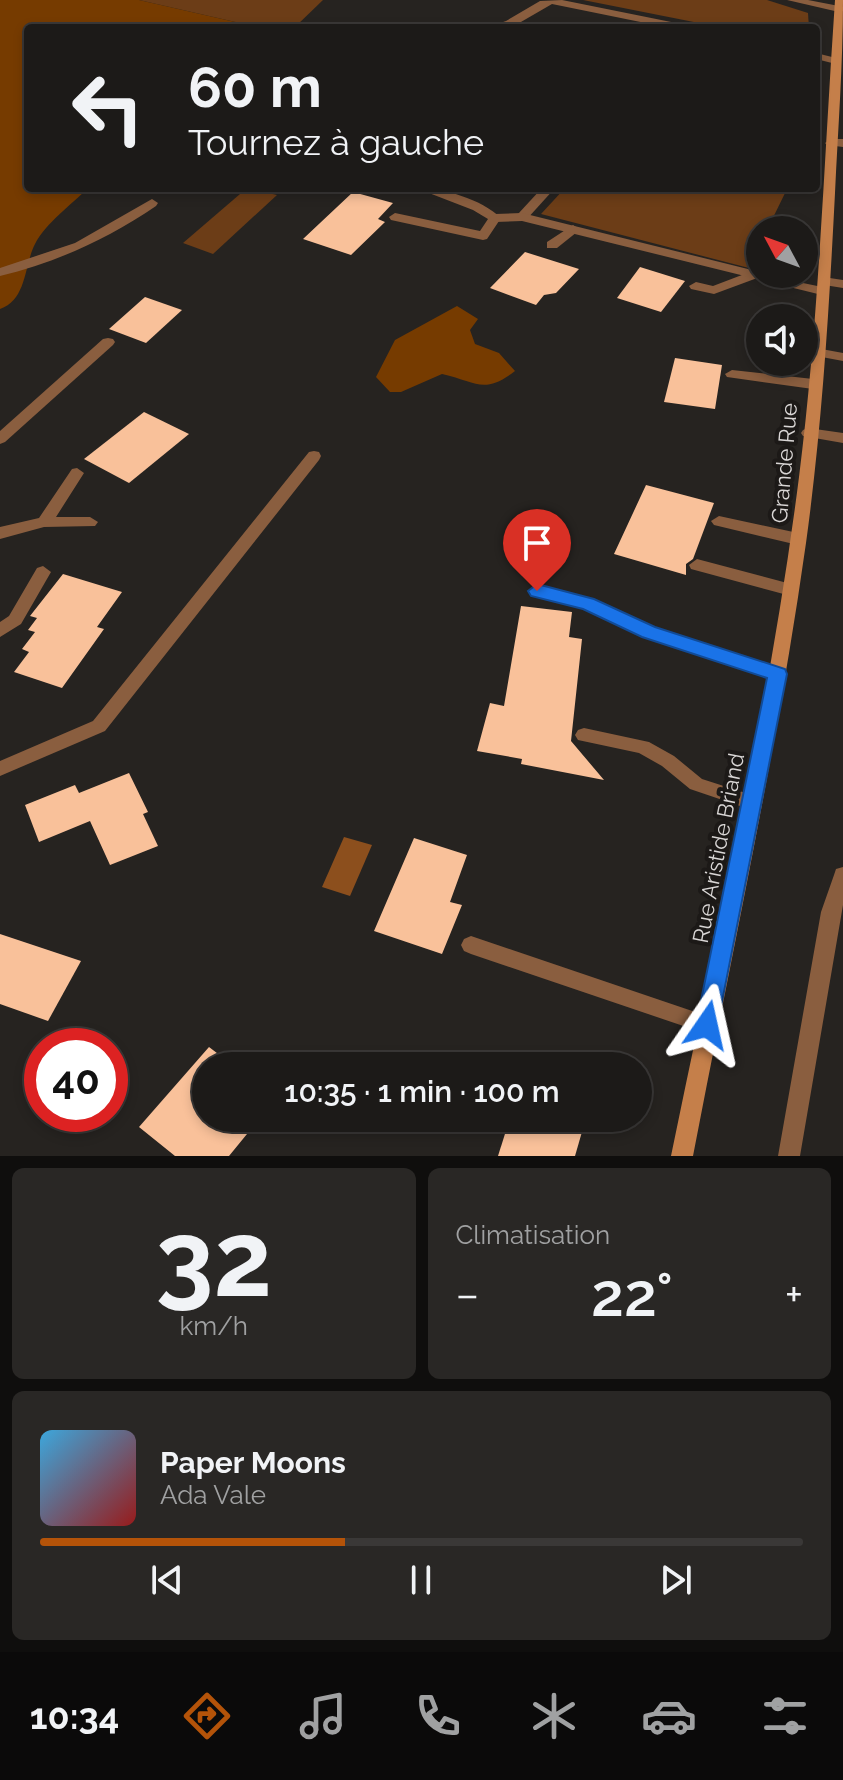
<!DOCTYPE html>
<html lang="fr">
<head>
<meta charset="utf-8">
<style>
  body { margin:0; font-family:Raleway,sans-serif; background:#292725; color:#f1f3f6; height:100vh; display:flex; flex-direction:column; font-size:30px; white-space:nowrap }
  * { box-sizing:border-box; margin:0 }
  p { font-size:26px; color:#a0a1a2 }
  .icon { flex:none; width:44px; height:44px; fill:none; stroke:currentColor; stroke-width:2; stroke-linecap:round; stroke-linejoin:round }
  .map { position:relative; height:1156px; overflow:hidden }
  .sheet { display:flex; flex-direction:column; gap:12px; padding:12px; background:#0f0e0d; flex:1 }
  .sheet>* { flex:none }
  .hud { position:absolute; left:24px; top:24px; width:796px; height:168px; border-radius:8px; box-shadow:0 4px 12px #0003,0 0 0 2px #3a3837; background:#1c1a18; color:#f1f3f6; overflow:hidden }
  .needle { width:52px; rotate:311deg }
  .fabs { position:absolute; left:746px; top:216px; display:grid; gap:16px }
  .fabs a { display:grid; place-items:center; width:72px; height:72px; border-radius:50%; background:#1c1a18; box-shadow:0 4px 12px #0003,0 0 0 2px #3a3837; font-size:40px }
  .speed { position:absolute; left:24px; top:1028px; display:flex; gap:16px; font-size:40px; font-weight:700; text-align:center }
  .speed>* { display:grid; place-content:center; width:104px; height:104px; border-radius:50%; background:#1c1a18; box-shadow:0 4px 12px #0003,0 0 0 2px #3a3837; line-height:1 }
  .speed .limit { border:12px solid #d22; background:#fff; color:#111 }
  .pin { position:absolute; display:grid; place-items:center; width:68px; height:68px; color:#fff; margin:-82px -34px; border-radius:50% 50% 50% 0; rotate:-45deg; box-shadow:0 0 8px #0007 }
  .pin .icon { rotate:45deg }
  .me { position:absolute; width:88px; margin:-44px; rotate:11deg; stroke-linejoin:round; filter:drop-shadow(0 0 6px #0008) }
  .turn { display:flex; align-items:center; gap:28px; height:168px; padding:0 32px; font-size:36px }
  .turn .icon { width:104px; height:104px; stroke-width:2.5 }
  .turn b { display:block; font-size:56px; line-height:68px }
  .big { font-size:60px; font-weight:600; line-height:1.1 }
  .sheet .widget { flex:1; display:flex; flex-direction:column; justify-content:center; gap:12px; min-width:0; padding:0 28px; border-radius:12px; background:#292725 }
  .sheet .dial { align-items:center; gap:0 }
  .dial b { font-size:104px; line-height:1 }
  .song { display:flex; align-items:center; gap:24px }
  .cover { width:96px; height:96px; border-radius:12px; background:linear-gradient(135deg,hsl(200 70% 55%),hsl(0 70% 35%)) }
  .played { height:8px; border-radius:4px; background:linear-gradient(90deg,#b45309 40%,#3a3837 40%) }
  .keys { display:flex; justify-content:space-around; direction:ltr }
  .heat { display:flex; justify-content:space-between; align-items:center; font-size:44px; direction:ltr }
  .sheet .tiles { flex:1; display:grid; gap:12px; grid-template-columns:1fr 1fr }
  .widget:last-child { grid-column:span 2 }
  .trip { position:absolute; left:192px; top:1052px; width:460px; height:80px; border-radius:40px; background:#1c1a18; box-shadow:0 4px 12px #0003,0 0 0 2px #3a3837; font-weight:600; line-height:80px; text-align:center }
  .menu { display:flex; height:128px; justify-content:space-around; align-items:center; background:#0b0a0a; color:#a0a1a2 }
  .menu .icon { width:56px; height:56px }
  .menu .on { color:#b45309 }
  .menu b { font-size:36px; color:#f1f3f6 }
  .map>svg:first-child { display:block }
  .green { fill:#6c3d17 }
  .forest { fill:#763b00 }
  .water { fill:#8c4f1d }
  .building { fill:#f9c19a }
  .lines { fill:none; stroke-linecap:round; stroke-linejoin:round }
  .lane { fill:#8a5e3f; fill-rule:evenodd }
  .street { fill:#8a5e3f; fill-rule:evenodd }
  .secondary { fill:#c57f4a; fill-rule:evenodd }
  .route { fill:#1a73e8; stroke:#114b97; stroke-width:2 }
  .labels { text-anchor:middle; stroke-width:8; stroke-linejoin:round; paint-order:stroke }
  .street-label { font-size:22px; fill:#d9d6d5; stroke:#1c1917 }
</style>
</head>
<body>
<div class="map">
<svg width="843" height="1156" viewBox="0 0 843 1156">
  <rect width="100%" height="100%" fill="#262320"/>
  <g class="green">
    <polygon points="139,0 323,0 294,28 262,28"/>
    <polygon points="583,0 767,0 808,13 809,28 724,28"/>
    <polygon points="247,188 277,195 213,254 183,243"/>
    <polygon points="565,188 782,188 787,189 767,230 760,230 760,244 749,268 541,214"/>
  </g>
  <g class="forest">
    <path d="M0 0H139L262 28H28V188H88C72 204 45 224 35 244 24 265 27 300 0 309Z"/>
    <path d="M457 306 478 319 470 330 475 344 499 353 515 371C484 395 477 382 442 374L401 392H390L376 377 395 340Z"/>
  </g>
  <polygon class="water" points="344,837 372,845 350,896 322,887"/>
  <g class="building">
    <polygon points="353,192 393,203 378,219 385,222 351,255 303,239"/>
    <polygon points="525,252 579,269 556,293 544,295 536,305 490,288"/>
    <polygon points="640,267 685,281 661,312 617,298"/>
    <polygon points="145,297 182,310 146,343 109,329"/>
    <polygon points="675,358 722,365 715,409 664,402"/>
    <polygon points="144,412 189,434 129,483 84,459"/>
    <polygon points="646,485 714,503 693,559 686,564 686,575 614,554"/>
    <polygon points="63,574 122,592 97,627 104,629 62,688 14,672 29,652 22,649 35,632 28,630 37,618 30,616"/>
    <polygon points="521,606 572,612 569,637 582,639 571,741 604,780 521,764 522,759 477,751 490,703 504,706"/>
    <polygon points="129,773 148,812 143,814 158,846 110,865 90,821 39,842 25,805 75,785 79,793"/>
    <polygon points="414,838 467,855 450,902 462,905 442,954 374,931"/>
    <polygon points="0,934 81,961 48,1021 0,1004"/>
    <polygon points="209,1047 234,1066 206,1066 206,1118 260,1118 229,1156 175,1156 139,1127"/>
    <polygon points="510,1118 586,1118 575,1156 498,1156"/>
  </g>
  <g class="lines">
    <g class="lane">
      <polygon points="562,0 686,25 691,28 670,28 552,4 514,26 489,27 506,21 540,1"/>
      <polygon points="787,0 808,0 839,6 843,7 843,11 839,12"/>
      <polygon points="816,53 840,59 841,61 836,64 816,59"/>
      <polygon points="831,139 843,139 843,147 827,145 825,143"/>
      <path d="M416 188C444 188 481 199 501 218L487 239 483 240 391 220 389 217 395 213 480 231 488 219 473 210Z"/>
      <polygon points="542,188 555,188 526,220 518,220 518,214"/>
      <path d="M152 199 158 203 156 206C108 239 57 262 0 276V268L75 243Z"/>
      <polygon points="573,225 579,229 577,232 557,248 547,248 547,242"/>
      <polygon points="755,270 762,274 760,277 714,294 691,289 689,286 696,282 713,286"/>
      <polygon points="823,277 843,280 843,288 818,284 818,278"/>
      <polygon points="108,338 113,339 115,342 113,345 5,442 0,444 0,431 103,339"/>
      <polygon points="816,348 843,353 843,361 811,355 809,352 811,349"/>
      <polygon points="732,370 813,379 820,384 813,389 727,377 725,374"/>
      <polygon points="808,428 843,433 843,443 803,436 801,433 803,430"/>
      <polygon points="314,451 319,452 321,456 319,460 105,731 0,776 0,761 93,721 309,452"/>
      <polygon points="77,468 84,473 56,517 90,517 98,522 95,526 44,527 0,539 0,527 39,518 72,469"/>
      <polygon points="719,516 798,533 806,539 798,545 714,525 711,521"/>
      <polygon points="697,559 791,584 799,590 791,596 691,569 689,565"/>
      <polygon points="43,566 51,572 21,624 0,637 0,622 9,616 37,568"/>
      <polygon points="537,585 593,600 654,628 784,669 786,674 784,679 778,681 642,636 583,609 531,595 529,591"/>
      <polygon points="584,728 649,742 674,756 702,779 758,797 761,802 758,807 752,810 690,789 662,766 639,753 578,740 575,735 578,730"/>
      <polygon points="471,936 707,1016 714,1018 717,1025 714,1032 707,1034 471,954 464,951 461,945 464,939"/>
    </g>
    <g class="street">
      <polygon points="522,213 760,272 760,274 827,288 829,291 822,295 522,221 495,222 489,218 495,214"/>
      <polygon points="843,867 843,905 800,1156 778,1156 821,912 834,875 836,869"/>
    </g>
    <path class="secondary" d="M835 0H843C843 65 838 129 835 193 829 310 822 427 806 543 777 749 732 952 693 1156H671C717 931 770 706 799 477 819 319 824 159 835 0Z"/>
  </g>
  <polygon class="route" points="537,584 594,599 655,627 785,669 787,674 716,1032 707,1035 699,1032 696,1025 767,678 642,637 583,609 531,596 528,591"/>
  <g class="labels">
    <g class="street-label">
      <text transform="translate(784 463) rotate(-85)" y="8">Grande Rue</text>
      <text transform="translate(718 848) rotate(-79)" y="8">Rue Aristide Briand</text>
    </g>
  </g>
</svg>
<div class="fabs">
<a><svg class="needle" viewBox="-14 -14 28 28"><path d="M0-13l5 13h-10z" fill="#e53935"/><path d="M0 13l5-13h-10z" fill="#a0a1a2"/></svg></a>
<a><svg class="icon" aria-label="sound" viewBox="0 0 24 24"><path d="M4 9h4l5-4v14l-5-4H4zM17 9q2 3 0 6"/></svg></a>
</div>
<div class="speed"><div class="limit">40</div></div>
<div class="pin" style="left:537px;top:591px;background:#d93025"><svg class="icon" aria-label="arrive" viewBox="0 0 24 24"><path d="M6 21V4h12l-3 4 3 4H6"/></svg></div>
<svg class="me" style="left:707px;top:1025px" viewBox="-20 -20 40 40"><path d="M0-17L14 15 0 8-14 15z" fill="#1a73e8" stroke="#fff" stroke-width="4"/></svg>
<div class="trip">10:35 · 1 min · 100 m</div>
<div class="hud">
<div class="turn"><svg class="icon" aria-label="left" viewBox="0 0 24 24"><path d="M17 20v-9H6M10 6l-5 5 5 5"/></svg><div><b>60 m</b>Tournez à gauche</div></div>
</div>
</div>
<section class="sheet">
<div class="tiles">
<div class="widget dial"><b>32</b><p>km/h</p></div>
<div class="widget"><p>Climatisation</p>
<div class="heat"><a>−</a><b class="big">22°</b><a>+</a></div>
</div>
<div class="widget">
<div class="song"><i class="cover"></i><div><b>Paper Moons</b><p>Ada Vale</p></div></div>
<div class="played"></div>
<div class="keys"><svg class="icon" aria-label="previous" viewBox="0 0 24 24"><path d="M18 5L8 12l10 7zM5 5v14"/></svg><svg class="icon" aria-label="pause" viewBox="0 0 24 24"><path d="M8 5v14M16 5v14"/></svg><svg class="icon" aria-label="next" viewBox="0 0 24 24"><path d="M6 5l10 7-10 7zM19 5v14"/></svg></div>
</div>
</div>
</section>
<nav class="menu">
<b>10:34</b>
<svg class="icon on" aria-label="directions" viewBox="0 0 24 24"><path d="M12 3l9 9-9 9-9-9zM9 14v-3h6M13 9l2 2-2 2"/></svg>
<svg class="icon" aria-label="music" viewBox="0 0 24 24"><path d="M9 18V5l10-2v13"/><circle cx="6" cy="18" r="3"/><circle cx="16" cy="16" r="3"/></svg>
<svg class="icon" aria-label="phone" viewBox="0 0 24 24"><path d="M5 4h4l2 5-3 2q2 4 5 5l2-3 5 2v4C11 20 4 13 5 4z"/></svg>
<svg class="icon" aria-label="climate" viewBox="0 0 24 24"><path d="M12 3v18M4 7l16 10M4 17L20 7"/></svg>
<svg class="icon" aria-label="car" viewBox="0 0 24 24"><path d="M5 17H2v-5l4-1 3-4h7l3 4 3 1v5h-3M9 17h6M6 11h13"/><circle cx="7" cy="17" r="2"/><circle cx="17" cy="17" r="2"/></svg>
<svg class="icon" aria-label="filters" viewBox="0 0 24 24"><path d="M4 7h16M4 17h16"/><circle cx="9" cy="7" r="2"/><circle cx="15" cy="17" r="2"/></svg>
</nav>
</body>
</html>
